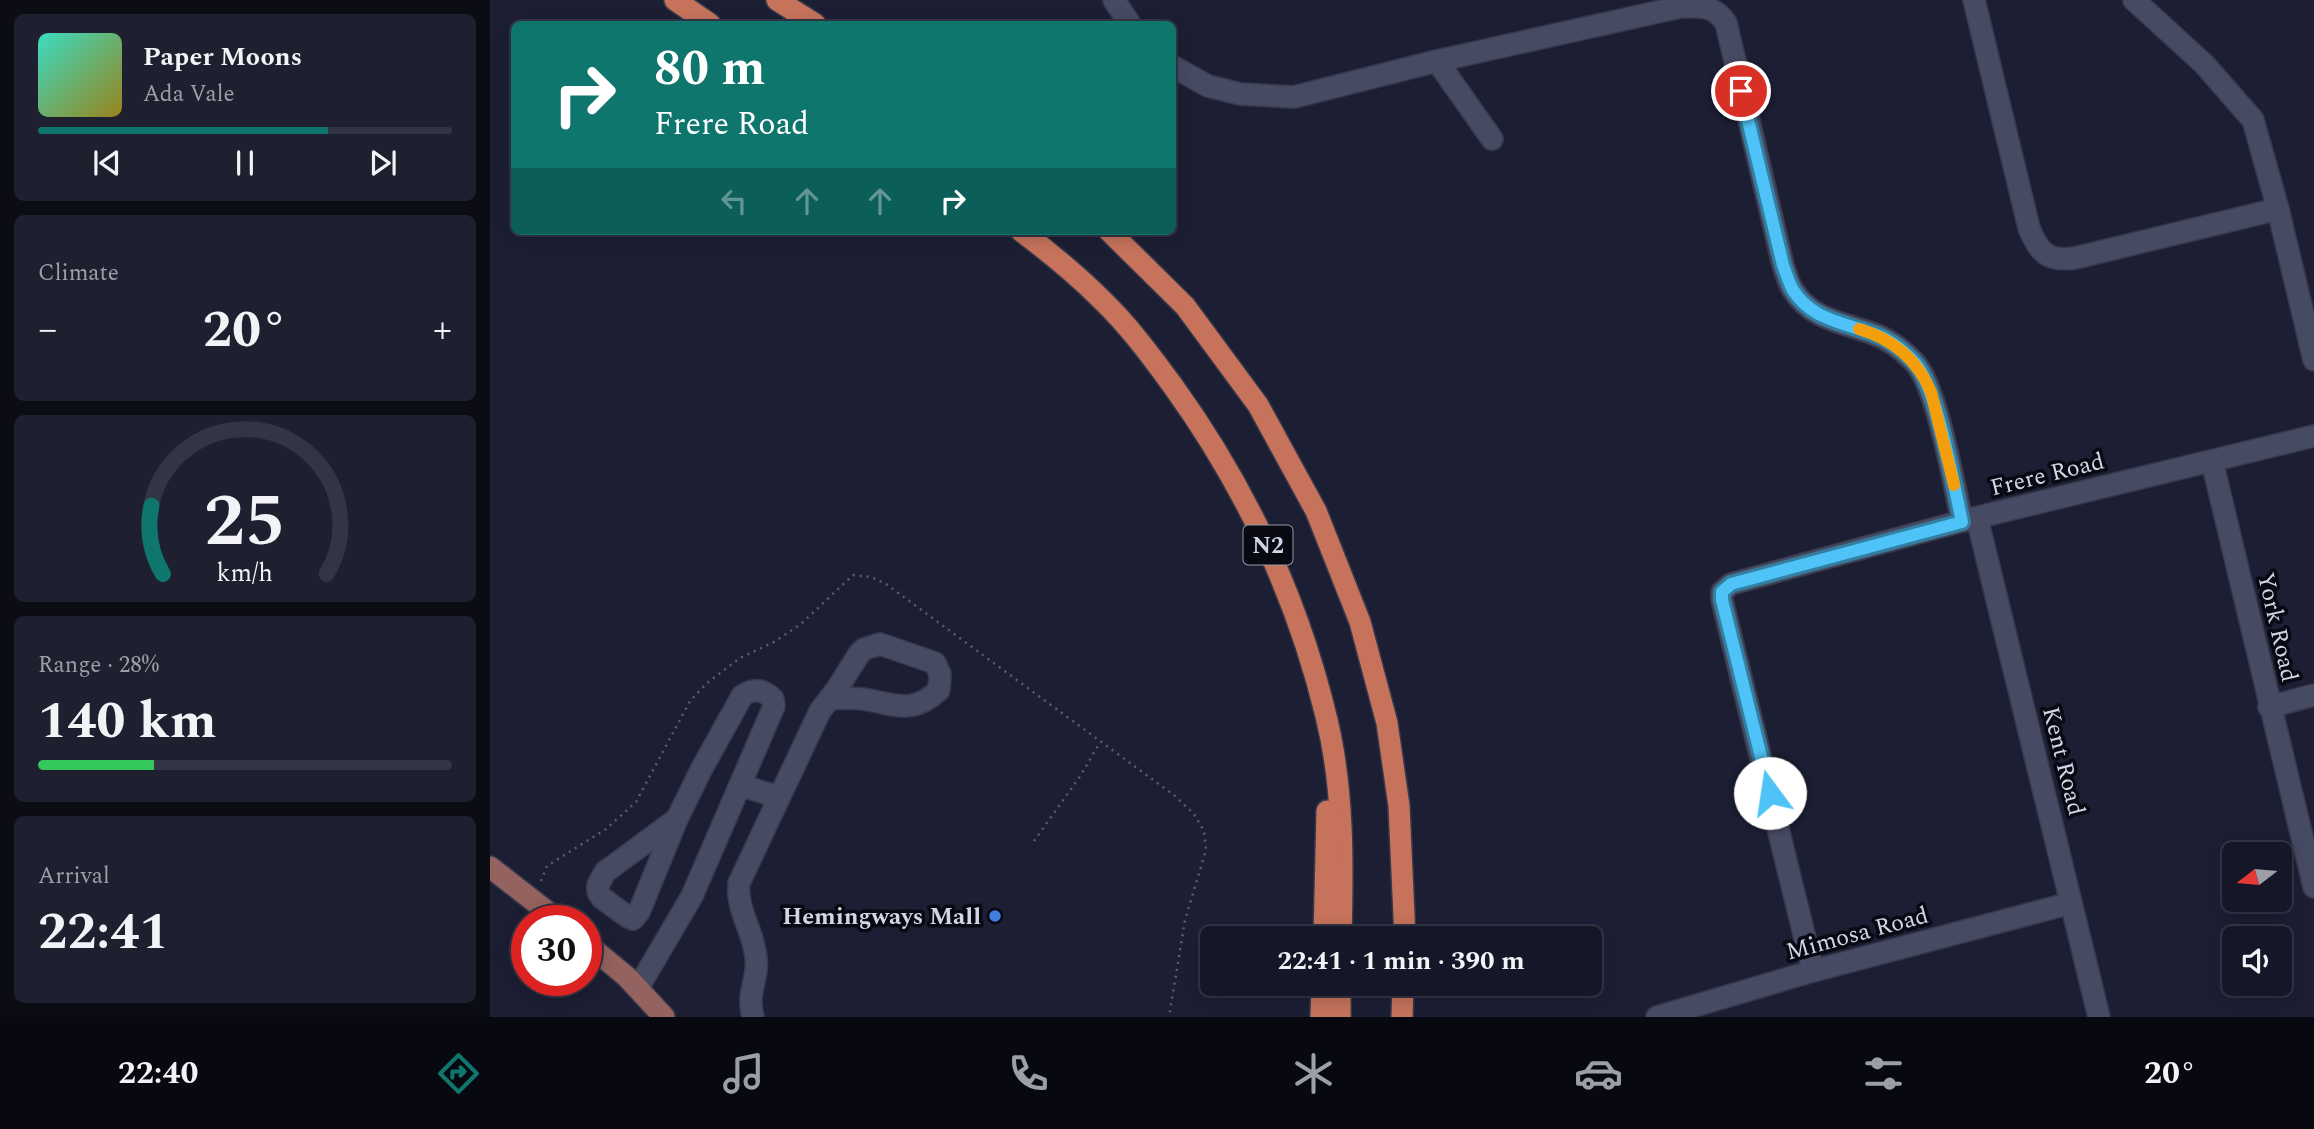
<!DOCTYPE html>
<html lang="en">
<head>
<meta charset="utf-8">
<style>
  body { margin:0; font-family:Spectral,serif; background:#1e1f2f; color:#f1f3f6; height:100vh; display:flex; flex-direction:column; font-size:26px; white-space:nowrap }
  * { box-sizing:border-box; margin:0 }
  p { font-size:23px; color:#9d9fa7 }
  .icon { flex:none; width:38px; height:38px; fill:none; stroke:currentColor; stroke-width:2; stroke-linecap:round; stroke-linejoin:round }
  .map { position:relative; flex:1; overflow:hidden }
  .sheet { display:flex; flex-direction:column; gap:14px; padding:14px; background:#0c0c15; width:490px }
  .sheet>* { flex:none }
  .hud { position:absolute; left:21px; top:21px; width:665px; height:214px; border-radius:10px; box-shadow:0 4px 18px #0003,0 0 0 2px #343544; background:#0f766e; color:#fff; overflow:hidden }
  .needle { width:46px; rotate:254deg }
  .tools { position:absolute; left:1732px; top:842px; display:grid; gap:14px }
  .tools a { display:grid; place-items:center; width:70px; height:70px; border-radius:10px; background:#151627; box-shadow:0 4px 18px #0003,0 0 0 2px #343544; font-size:35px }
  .speed { position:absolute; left:21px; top:905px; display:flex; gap:14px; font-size:35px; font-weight:700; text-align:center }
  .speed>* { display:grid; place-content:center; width:91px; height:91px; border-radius:50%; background:#151627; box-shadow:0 4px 18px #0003,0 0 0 2px #343544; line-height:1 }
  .speed .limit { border:10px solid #d22; background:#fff; color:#111 }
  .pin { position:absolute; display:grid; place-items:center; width:60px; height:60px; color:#fff; margin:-30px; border:4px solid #fff; border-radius:50%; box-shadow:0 2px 7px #0007 }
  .me { position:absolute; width:77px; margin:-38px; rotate:346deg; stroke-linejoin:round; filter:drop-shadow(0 0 5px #0008) }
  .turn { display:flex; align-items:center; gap:24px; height:147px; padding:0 28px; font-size:32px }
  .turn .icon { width:91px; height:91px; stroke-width:2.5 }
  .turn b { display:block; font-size:49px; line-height:60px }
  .lanes { display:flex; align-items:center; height:66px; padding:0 28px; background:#0003; justify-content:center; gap:35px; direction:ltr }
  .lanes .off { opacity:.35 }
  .big { font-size:52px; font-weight:700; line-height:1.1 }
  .sheet .widget { flex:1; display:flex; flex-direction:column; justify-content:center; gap:10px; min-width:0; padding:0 24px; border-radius:10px; background:#1e1f2f }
  .sheet .dial { align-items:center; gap:0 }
  .dial svg { height:182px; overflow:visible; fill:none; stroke:#343544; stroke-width:7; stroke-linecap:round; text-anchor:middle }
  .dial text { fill:#f1f3f6; stroke:none }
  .song { display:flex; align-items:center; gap:21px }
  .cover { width:84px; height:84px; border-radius:10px; background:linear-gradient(135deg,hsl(170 70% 55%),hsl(50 70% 35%)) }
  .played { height:7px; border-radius:4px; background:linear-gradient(90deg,#0f766e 70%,#343544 70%) }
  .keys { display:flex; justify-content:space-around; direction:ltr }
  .heat { display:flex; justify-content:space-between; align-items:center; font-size:38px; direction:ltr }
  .charge { height:10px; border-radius:5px; background:linear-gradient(90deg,#34c759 28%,#343544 0) }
  .trip { position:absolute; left:710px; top:926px; width:402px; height:70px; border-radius:10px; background:#151627; box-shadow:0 4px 18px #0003,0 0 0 2px #343544; font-weight:700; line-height:70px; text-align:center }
  .tab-bar { display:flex; height:112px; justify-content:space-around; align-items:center; background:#080910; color:#9d9fa7 }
  .tab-bar .icon { width:49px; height:49px }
  .tab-bar .current { color:#0f766e }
  .tab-bar b { font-size:32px; color:#f1f3f6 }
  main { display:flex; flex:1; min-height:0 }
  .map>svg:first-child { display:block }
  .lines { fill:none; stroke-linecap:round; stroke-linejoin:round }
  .minor-casing { stroke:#38394b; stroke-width:24 }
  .major-casing { stroke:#38394b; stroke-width:24 }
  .highway-casing { stroke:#38394b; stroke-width:24 }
  .path { stroke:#5b5d71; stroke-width:2.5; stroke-dasharray:2 5; stroke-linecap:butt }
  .minor { stroke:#474a63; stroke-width:21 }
  .major { stroke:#94635f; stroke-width:21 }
  .highway { stroke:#c7735c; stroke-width:21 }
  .route-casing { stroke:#337fa1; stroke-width:18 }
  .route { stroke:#4fc3f7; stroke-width:12 }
  .slow { stroke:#f59e0b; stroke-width:12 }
  .shop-dot { fill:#3f7fe0; stroke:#080913; stroke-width:2.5 }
  .labels { text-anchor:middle; stroke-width:7; stroke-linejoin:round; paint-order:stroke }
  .shield { fill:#080913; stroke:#9598a5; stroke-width:2 }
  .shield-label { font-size:23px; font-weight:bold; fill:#d2d5e4 }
  .street-label { font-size:24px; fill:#d2d5e4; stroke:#080913 }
  .poi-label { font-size:24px; font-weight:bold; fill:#d2d5e4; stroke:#080913; text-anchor:end }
</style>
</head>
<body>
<main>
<section class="sheet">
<div class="widget">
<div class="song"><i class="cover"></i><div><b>Paper Moons</b><p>Ada Vale</p></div></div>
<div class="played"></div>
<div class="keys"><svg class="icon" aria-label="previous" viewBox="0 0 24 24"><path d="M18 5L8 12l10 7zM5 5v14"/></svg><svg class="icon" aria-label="pause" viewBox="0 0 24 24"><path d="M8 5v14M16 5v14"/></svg><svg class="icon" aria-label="next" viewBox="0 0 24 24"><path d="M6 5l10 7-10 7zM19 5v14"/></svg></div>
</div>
<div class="widget"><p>Climate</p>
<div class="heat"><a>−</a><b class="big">20°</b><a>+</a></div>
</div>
<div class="widget dial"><svg viewBox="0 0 100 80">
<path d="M14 69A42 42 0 1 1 86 69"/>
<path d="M14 69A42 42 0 0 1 9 39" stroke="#0f766e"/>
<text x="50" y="56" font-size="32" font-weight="700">25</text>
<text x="50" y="72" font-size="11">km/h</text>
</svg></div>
<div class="widget"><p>Range · 28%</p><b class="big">140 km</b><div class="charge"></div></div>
<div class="widget"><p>Arrival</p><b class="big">22:41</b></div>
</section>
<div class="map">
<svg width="1824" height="1017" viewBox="0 0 1824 1017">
  <rect width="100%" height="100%" fill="#1c1e34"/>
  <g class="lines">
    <defs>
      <g id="minor">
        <polyline points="624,0 640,24"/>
        <path d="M1484 0 1539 228C1549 252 1557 262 1585 258L1788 209"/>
        <polyline points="1644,0 1715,65 1763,120 1788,209 1824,360"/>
        <polyline points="947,61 1002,139"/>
        <path d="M682 66 718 86 750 94 804 97 947 61 1190 7C1210 6 1224 5 1236 23L1293 265C1296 273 1298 283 1303 290 1321 319 1351 322 1381 333 1397 338 1413 350 1425 363 1447 387 1464 485 1472 521"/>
        <polyline points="1722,461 1824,887"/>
        <polyline points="1487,518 1609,1017"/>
        <polyline points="1779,707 1824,695"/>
        <path d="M187 819 115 872 108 885V892L112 898 138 917 143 919 149 912 187 819 211 770 252 696C263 688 273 689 283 699L284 706 250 785"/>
        <polyline points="1323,971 1232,600 1232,592 1241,584 1472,521 1824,436"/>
        <polyline points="148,988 202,896 250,785 288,797"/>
        <path d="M263 1017C256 990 269 981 266 958 264 931 246 911 249 883L330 711 347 689 369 654 374 649 390 644 445 663 450 674 449 690C425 713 408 706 379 700 366 697 352 698 339 699"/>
        <polyline points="1167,1017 1323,971 1581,903"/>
      </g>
      <g id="major">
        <polyline points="0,867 68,920"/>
        <polyline points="96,943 137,977 174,1017"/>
      </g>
      <g id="highway">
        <polyline points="185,0 220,24"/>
        <polyline points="287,0 325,24"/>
        <path d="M531 231C559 252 587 275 612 300 639 326 661 356 683 386 755 486 807 596 836 716 854 788 853 865 851 938"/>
        <polyline points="619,231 695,306 768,405 826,511 870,622 897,723 909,806 915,938"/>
        <polyline points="834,938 837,811"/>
        <polyline points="831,1017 832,984"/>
        <polyline points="850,1017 850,984"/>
        <polyline points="912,1017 913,984"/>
      </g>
    </defs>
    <use href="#minor" class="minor-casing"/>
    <use href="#major" class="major-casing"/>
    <use href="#highway" class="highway-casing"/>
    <g class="path">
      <polyline points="544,841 591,775 610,742"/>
      <polyline points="51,881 57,866 116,829 146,802 200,701 217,683 250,658 284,642 311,624 363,575 381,577 396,584 685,796 704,814 714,831 716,850 695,920 679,1017"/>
    </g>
    <use href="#minor" class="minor"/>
    <use href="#major" class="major"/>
    <use href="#highway" class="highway"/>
  </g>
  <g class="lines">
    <defs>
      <path id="route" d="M1251 91 1293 265C1296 273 1299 283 1303 290 1321 319 1351 322 1381 333 1397 338 1413 350 1425 363 1447 387 1464 486 1472 522L1241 584 1232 592V600L1280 793"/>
    </defs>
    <use href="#route" class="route-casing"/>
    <use href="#route" class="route"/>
    <path class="slow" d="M1369 329C1403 339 1427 359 1441 392L1464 485"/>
  </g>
  <circle class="shop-dot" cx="505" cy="916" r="7"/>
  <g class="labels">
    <rect class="shield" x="753.5" y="525.5" width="49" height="39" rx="5"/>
    <g class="shield-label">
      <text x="778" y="553">N2</text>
    </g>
    <g class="street-label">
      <text transform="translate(1557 474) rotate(-14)" y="8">Frere Road</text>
      <text transform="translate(1788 627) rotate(77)" y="8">York Road</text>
      <text transform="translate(1574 761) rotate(76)" y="8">Kent Road</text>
      <text transform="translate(1367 933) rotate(-15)" y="8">Mimosa Road</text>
    </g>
    <g class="poi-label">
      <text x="491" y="924">Hemingways Mall</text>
    </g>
  </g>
</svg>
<div class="tools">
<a><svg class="needle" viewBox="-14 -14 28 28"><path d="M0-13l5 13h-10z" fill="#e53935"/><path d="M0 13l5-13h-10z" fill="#9d9fa7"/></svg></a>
<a><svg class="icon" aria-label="sound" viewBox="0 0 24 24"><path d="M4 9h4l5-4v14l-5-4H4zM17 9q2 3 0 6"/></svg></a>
</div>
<div class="speed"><div class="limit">30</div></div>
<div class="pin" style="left:1251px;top:91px;background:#d93025"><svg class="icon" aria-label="arrive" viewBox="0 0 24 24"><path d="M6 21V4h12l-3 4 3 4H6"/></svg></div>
<svg class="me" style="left:1280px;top:793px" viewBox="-20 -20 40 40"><circle r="19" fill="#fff"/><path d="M0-13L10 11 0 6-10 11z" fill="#4fc3f7"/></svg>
<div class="trip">22:41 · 1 min · 390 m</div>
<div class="hud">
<div class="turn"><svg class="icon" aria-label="right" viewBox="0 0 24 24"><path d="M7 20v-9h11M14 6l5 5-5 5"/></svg><div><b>80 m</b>Frere Road</div></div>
<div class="lanes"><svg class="icon off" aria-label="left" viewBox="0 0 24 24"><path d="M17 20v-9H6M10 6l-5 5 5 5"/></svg><svg class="icon off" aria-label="ahead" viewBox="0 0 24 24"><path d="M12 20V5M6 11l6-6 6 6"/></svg><svg class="icon off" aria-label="ahead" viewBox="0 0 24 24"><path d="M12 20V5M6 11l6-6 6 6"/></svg><svg class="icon" aria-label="right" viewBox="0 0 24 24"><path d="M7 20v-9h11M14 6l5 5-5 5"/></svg></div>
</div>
</div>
</main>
<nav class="tab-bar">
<b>22:40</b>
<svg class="icon current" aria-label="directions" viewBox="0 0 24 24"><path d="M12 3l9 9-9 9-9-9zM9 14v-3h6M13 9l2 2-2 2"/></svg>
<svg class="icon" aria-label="music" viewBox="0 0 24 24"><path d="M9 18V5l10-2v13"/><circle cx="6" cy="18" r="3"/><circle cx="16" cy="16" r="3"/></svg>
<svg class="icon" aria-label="phone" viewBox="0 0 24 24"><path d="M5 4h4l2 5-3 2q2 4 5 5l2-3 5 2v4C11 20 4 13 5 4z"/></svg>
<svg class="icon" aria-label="climate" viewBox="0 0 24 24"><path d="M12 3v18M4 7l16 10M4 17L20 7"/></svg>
<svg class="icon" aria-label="car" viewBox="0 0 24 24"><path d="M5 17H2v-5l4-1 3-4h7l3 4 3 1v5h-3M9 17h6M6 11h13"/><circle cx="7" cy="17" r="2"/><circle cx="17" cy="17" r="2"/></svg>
<svg class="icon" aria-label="filters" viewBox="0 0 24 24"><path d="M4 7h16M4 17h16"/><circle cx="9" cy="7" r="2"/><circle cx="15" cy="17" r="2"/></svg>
<b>20°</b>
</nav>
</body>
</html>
